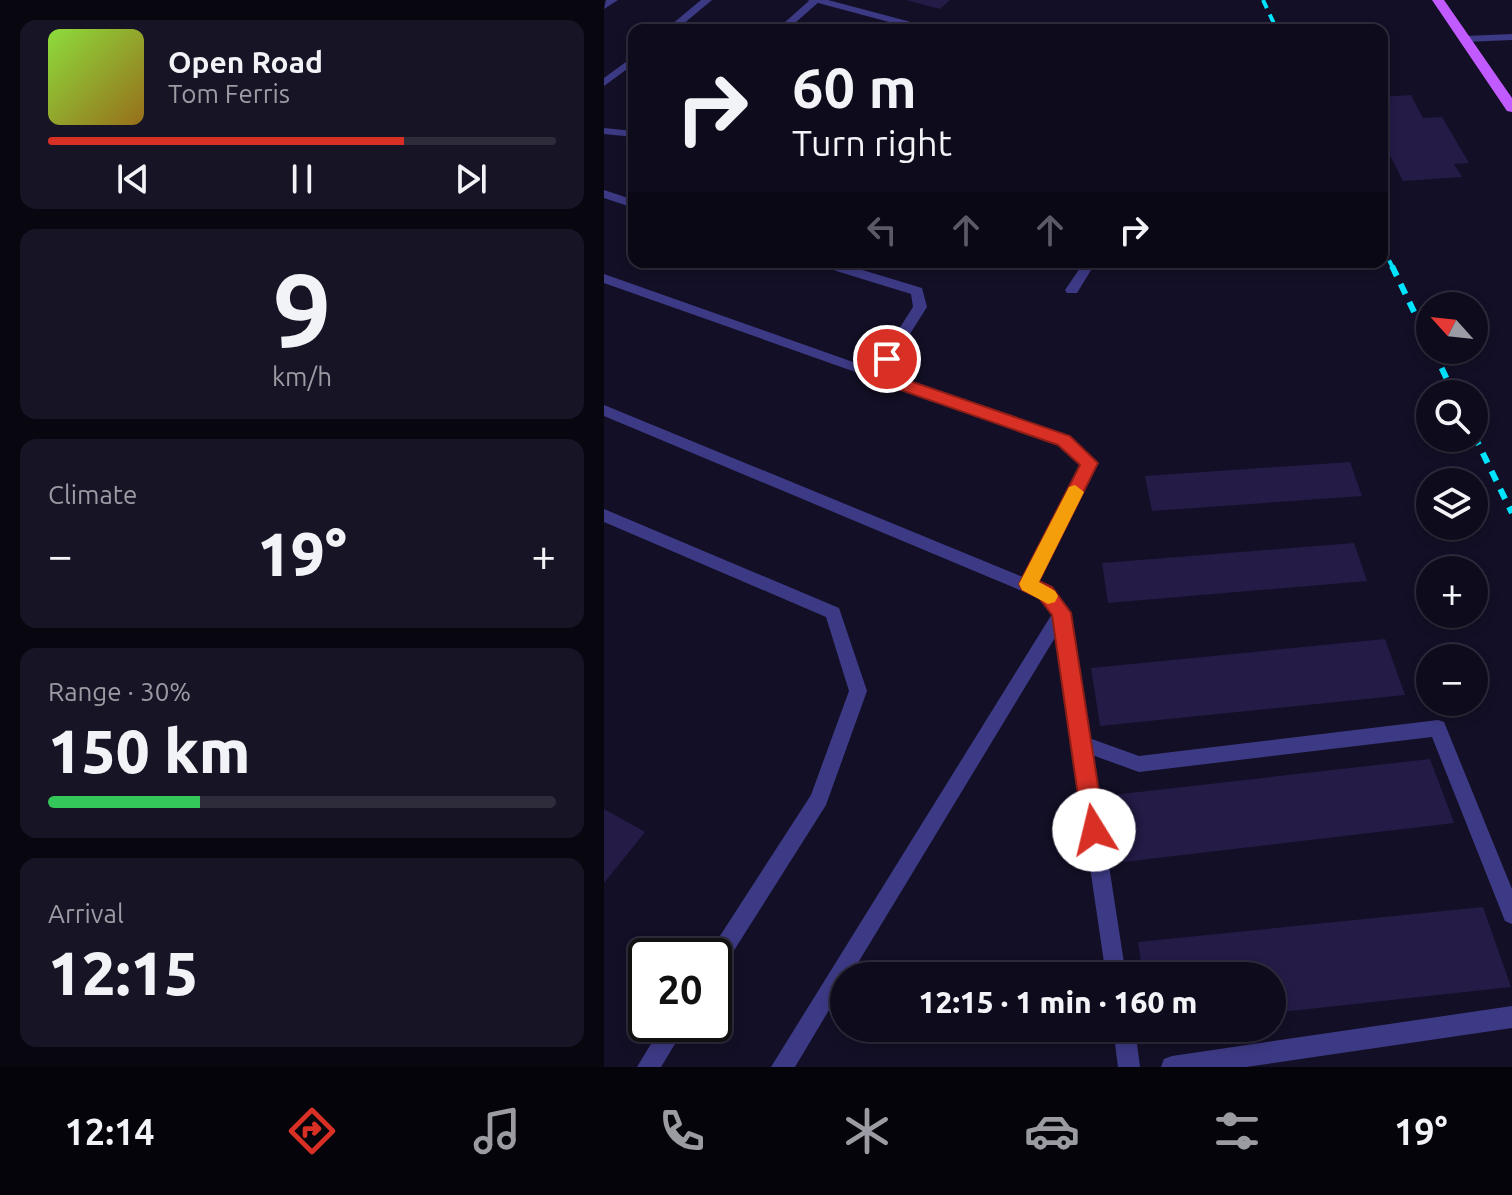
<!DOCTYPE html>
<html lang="en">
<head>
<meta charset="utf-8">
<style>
  body { margin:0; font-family:Ubuntu,sans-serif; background:#171425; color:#f1f3f6; height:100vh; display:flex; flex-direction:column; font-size:30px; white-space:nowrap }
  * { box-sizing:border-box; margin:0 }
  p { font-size:26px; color:#9b9ba3 }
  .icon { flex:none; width:44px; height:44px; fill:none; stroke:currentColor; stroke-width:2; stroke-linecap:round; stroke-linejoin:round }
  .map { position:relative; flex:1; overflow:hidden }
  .panel { display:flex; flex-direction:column; gap:20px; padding:20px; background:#08060f; width:604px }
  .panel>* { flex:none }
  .guide { position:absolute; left:24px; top:24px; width:760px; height:244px; border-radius:16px; box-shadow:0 4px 12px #0003,0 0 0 2px #2e2b3b; background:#0e0b1c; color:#f1f3f6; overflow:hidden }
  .needle { width:52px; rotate:297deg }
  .controls { position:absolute; left:812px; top:292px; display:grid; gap:16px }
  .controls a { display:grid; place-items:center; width:72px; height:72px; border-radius:50%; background:#0e0b1c; box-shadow:0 4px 12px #0003,0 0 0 2px #2e2b3b; font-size:40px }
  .speed { position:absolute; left:24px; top:938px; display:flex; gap:16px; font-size:40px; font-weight:700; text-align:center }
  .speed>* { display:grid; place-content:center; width:104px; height:104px; border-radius:50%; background:#0e0b1c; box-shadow:0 4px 12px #0003,0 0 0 2px #2e2b3b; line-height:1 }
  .speed .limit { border:4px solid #111; border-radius:12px; background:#fff; color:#111 }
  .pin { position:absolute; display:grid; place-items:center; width:68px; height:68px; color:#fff; margin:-34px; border:4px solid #fff; border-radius:50%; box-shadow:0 2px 8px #0007 }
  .me { position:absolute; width:88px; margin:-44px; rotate:351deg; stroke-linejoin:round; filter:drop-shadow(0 0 6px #0008) }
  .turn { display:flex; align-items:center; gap:28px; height:168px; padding:0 32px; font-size:36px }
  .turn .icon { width:104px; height:104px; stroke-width:2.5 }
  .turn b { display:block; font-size:56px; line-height:68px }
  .lanes { display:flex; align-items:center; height:76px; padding:0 32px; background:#0003; justify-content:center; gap:40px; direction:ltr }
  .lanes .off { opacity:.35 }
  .big { font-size:60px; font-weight:800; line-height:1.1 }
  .panel .card { flex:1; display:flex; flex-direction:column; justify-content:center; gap:12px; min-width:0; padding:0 28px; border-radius:16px; background:#171425 }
  .panel .dial { align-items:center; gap:0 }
  .dial b { font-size:104px; line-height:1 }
  .song { display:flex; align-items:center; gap:24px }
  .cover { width:96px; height:96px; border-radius:12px; background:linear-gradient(135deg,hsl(90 70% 55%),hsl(40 70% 35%)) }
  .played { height:8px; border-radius:4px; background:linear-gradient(90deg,#d93025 70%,#2e2b3b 70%) }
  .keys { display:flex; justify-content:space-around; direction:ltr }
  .heat { display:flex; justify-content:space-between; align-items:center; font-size:44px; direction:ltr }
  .charge { height:12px; border-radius:6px; background:linear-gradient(90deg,#34c759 30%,#2e2b3b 0) }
  .trip { position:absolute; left:226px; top:962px; width:456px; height:80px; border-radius:40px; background:#0e0b1c; box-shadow:0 4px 12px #0003,0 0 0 2px #2e2b3b; font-weight:800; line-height:80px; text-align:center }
  .menu { display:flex; height:128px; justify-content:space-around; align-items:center; background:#06040b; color:#9b9ba3 }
  .menu .icon { width:56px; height:56px }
  .menu .active { color:#d93025 }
  .menu b { font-size:36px; color:#f1f3f6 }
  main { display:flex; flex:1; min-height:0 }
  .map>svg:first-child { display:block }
  .building { fill:#241b47 }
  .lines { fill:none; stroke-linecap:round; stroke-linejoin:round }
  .service { fill:#3d3a85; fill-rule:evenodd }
  .minor { fill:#3d3a85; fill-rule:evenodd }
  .primary { fill:#c25bff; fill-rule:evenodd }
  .rail-far1 { stroke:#00e5ff; stroke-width:4; stroke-dasharray:9 7; stroke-linecap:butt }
  .rail { stroke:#00e5ff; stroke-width:6; stroke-dasharray:11 9; stroke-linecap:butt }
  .route { fill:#d93025; stroke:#8d1f18; stroke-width:2 }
  .slow { fill:#f59e0b }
</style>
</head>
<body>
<main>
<section class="panel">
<div class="card">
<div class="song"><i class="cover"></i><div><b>Open Road</b><p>Tom Ferris</p></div></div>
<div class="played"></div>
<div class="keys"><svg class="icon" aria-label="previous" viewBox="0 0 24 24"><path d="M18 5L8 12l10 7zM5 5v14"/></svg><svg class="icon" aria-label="pause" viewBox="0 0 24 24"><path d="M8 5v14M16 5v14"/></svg><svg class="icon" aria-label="next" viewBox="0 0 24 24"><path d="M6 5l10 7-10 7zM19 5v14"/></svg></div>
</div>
<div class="card dial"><b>9</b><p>km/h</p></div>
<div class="card"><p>Climate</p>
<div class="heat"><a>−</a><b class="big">19°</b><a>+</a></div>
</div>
<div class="card"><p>Range · 30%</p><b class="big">150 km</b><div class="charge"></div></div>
<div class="card"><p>Arrival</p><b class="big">12:15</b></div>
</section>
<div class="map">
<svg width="908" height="1067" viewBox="0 0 908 1067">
  <rect width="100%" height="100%" fill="#130f26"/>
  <g class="building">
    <polygon points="302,0 346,0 336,9"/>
    <polygon points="807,95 819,118 838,117 865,163 850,164 858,177 799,181 778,140 778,97"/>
    <polygon points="746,462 758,496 548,511 541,476"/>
    <polygon points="750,543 763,581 504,603 498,563"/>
    <polygon points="781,639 801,695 496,726 487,668"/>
    <polygon points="826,759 850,823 519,862 508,795"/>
    <polygon points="0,809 41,832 0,883"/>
    <polygon points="879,907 907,987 668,1013 668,976 539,976 534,942"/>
  </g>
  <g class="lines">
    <g class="service">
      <polygon points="2,0 14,0 0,9"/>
      <polygon points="97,0 108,0 72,30 61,30"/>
      <polygon points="206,0 216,1 183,30 172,30"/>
      <polygon points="908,34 908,40 861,42 856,39 861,36"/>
      <polygon points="30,56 30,64 0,86 0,78"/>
      <polygon points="0,128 30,131 30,137 0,134"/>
      <polygon points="0,190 30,200 30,208 0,198"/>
      <polygon points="212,262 232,262 318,288 323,307 290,359 300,380 465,436 490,459 493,463 433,583 447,588 465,613 485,738 535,756 834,720 840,722 908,889 908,924 901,921 828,737 535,772 488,755 522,976 502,976 452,636 246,976 240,976 240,985 191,1067 167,1067 448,614 435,598 0,416 0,405 419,577 477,464 455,444 0,283 0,274 283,374 276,359 309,307 307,294 213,265"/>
      <polygon points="480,262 492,262 473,293 463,293 461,290"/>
      <polygon points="0,509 235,608 263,691 222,805 117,971 110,974 110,956 103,956 207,795 245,691 222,617 0,522"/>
      <polygon points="908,1006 908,1028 642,1067 557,1067 560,1059 568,1056"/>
      <polygon points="59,1024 83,1024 57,1067 33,1067"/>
      <polygon points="509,1028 531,1028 536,1067 514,1067"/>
    </g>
    <polygon class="minor" points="203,0 224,0 337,30 315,30"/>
    <polygon class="primary" points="828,0 840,0 908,98 908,112 903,111"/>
    <g class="rail-far1">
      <polyline points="659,0 673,30"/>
      <polyline points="778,246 789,268"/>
    </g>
    <g class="rail">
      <polyline points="788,266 826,345"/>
      <polyline points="829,350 850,394"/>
      <polyline points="870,435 908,513"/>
    </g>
  </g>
  <polygon class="route" points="283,354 288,356 300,379 466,436 494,463 435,581 448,587 467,613 501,830 498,838 490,841 482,838 479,830 448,615 435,598 418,590 415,584 476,465 454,445 288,387 275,359"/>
  <polygon class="slow" points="471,485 480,492 435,582 451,591 454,596 451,602 444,604 418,590 415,584 465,487"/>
</svg>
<div class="controls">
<a><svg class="needle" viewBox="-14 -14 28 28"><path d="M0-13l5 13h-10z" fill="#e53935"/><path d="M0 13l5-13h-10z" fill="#9b9ba3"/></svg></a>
<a><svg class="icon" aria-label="search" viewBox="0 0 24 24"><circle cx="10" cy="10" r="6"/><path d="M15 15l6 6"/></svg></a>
<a><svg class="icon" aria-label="layers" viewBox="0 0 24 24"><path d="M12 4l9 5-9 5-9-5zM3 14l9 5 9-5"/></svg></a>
<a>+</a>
<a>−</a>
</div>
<div class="speed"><div class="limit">20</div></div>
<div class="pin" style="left:283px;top:359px;background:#d93025"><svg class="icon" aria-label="arrive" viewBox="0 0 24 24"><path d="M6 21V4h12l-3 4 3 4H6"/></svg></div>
<svg class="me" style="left:490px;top:830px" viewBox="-20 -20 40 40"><circle r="19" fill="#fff"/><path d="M0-13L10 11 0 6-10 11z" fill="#d93025"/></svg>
<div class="trip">12:15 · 1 min · 160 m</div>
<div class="guide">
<div class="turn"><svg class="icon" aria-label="right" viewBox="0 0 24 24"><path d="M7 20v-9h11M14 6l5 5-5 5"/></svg><div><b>60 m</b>Turn right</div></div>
<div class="lanes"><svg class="icon off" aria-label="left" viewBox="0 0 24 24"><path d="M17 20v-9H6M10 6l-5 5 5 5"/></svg><svg class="icon off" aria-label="ahead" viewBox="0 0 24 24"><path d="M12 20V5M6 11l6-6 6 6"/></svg><svg class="icon off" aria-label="ahead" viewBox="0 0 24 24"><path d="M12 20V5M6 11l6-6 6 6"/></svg><svg class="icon" aria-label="right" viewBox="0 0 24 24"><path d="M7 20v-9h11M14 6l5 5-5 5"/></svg></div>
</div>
</div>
</main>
<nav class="menu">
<b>12:14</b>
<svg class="icon active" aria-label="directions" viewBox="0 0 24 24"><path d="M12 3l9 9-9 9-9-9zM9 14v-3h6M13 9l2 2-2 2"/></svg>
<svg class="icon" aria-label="music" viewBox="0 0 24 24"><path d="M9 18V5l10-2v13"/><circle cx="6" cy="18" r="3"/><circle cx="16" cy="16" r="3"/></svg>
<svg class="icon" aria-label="phone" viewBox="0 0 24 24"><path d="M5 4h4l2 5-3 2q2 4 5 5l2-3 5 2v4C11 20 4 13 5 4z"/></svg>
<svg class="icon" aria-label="climate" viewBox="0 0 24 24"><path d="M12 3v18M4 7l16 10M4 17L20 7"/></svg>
<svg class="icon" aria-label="car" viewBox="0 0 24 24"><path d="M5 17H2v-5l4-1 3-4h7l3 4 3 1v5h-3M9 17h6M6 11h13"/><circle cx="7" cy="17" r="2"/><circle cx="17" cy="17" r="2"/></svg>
<svg class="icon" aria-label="filters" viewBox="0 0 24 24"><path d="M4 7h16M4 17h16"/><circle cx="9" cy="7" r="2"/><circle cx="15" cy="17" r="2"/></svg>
<b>19°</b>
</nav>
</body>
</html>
